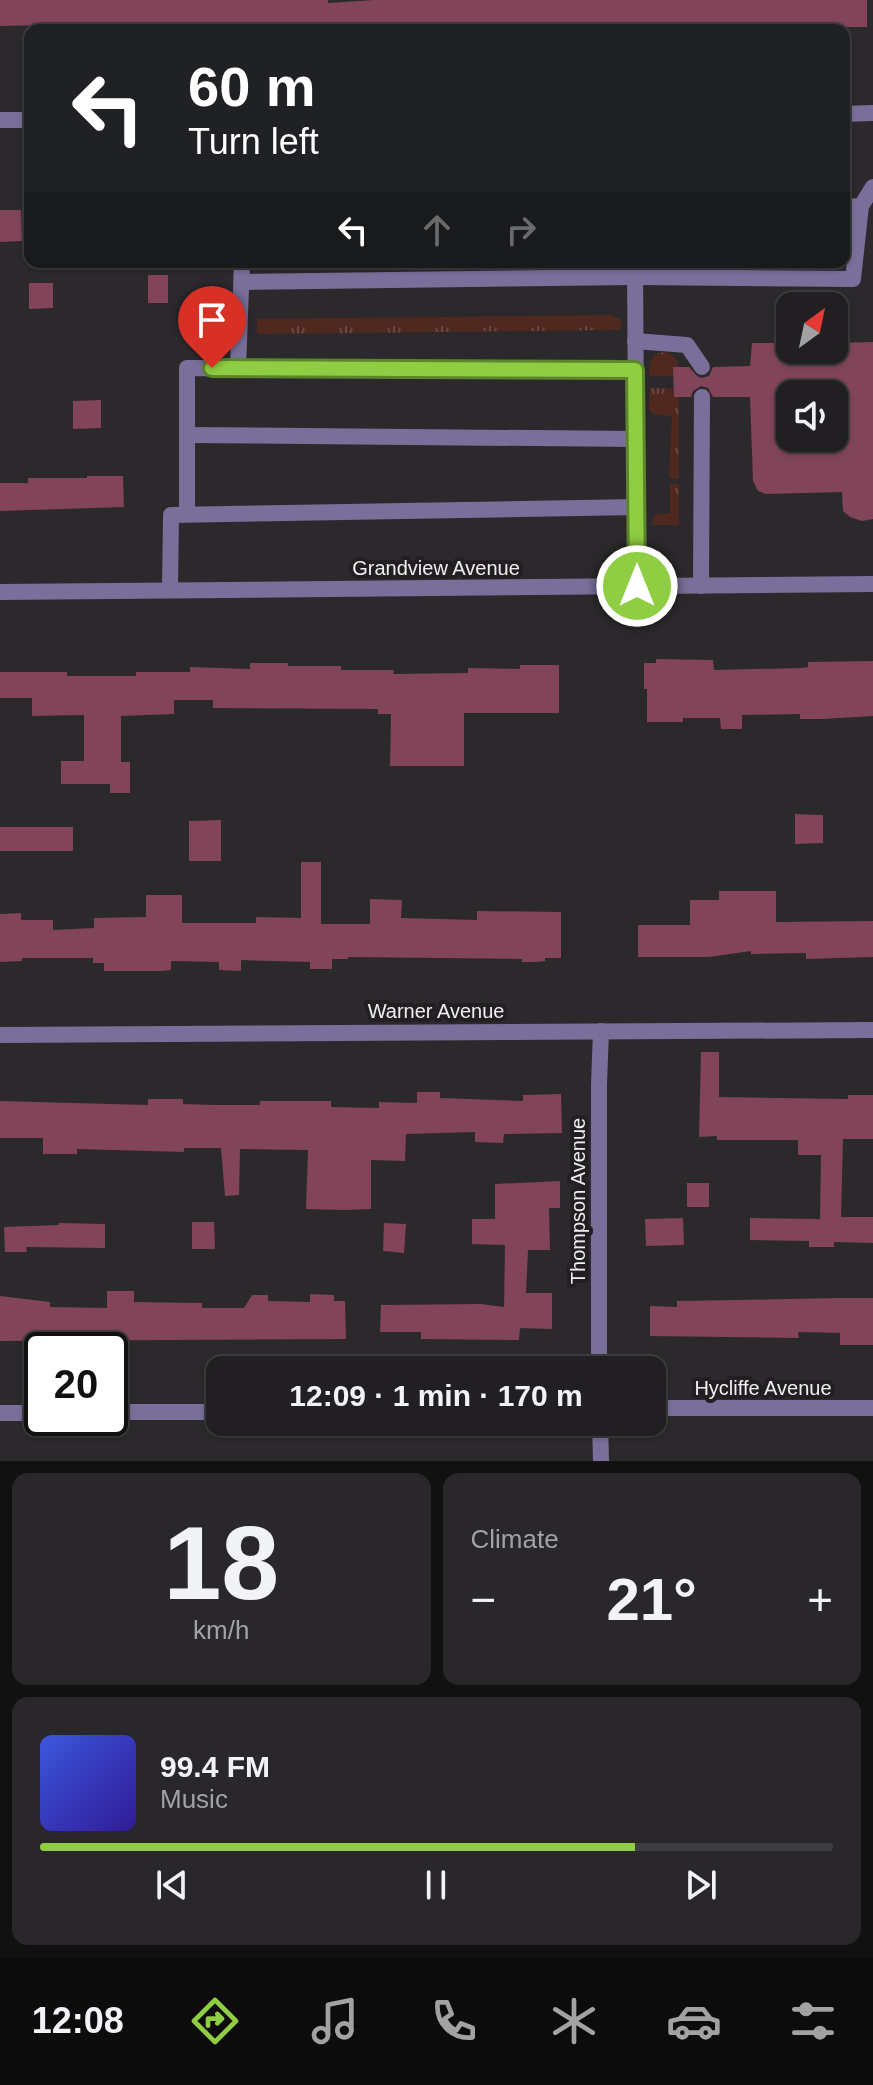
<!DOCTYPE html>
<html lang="en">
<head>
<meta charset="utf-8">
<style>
  body { margin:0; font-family:Arial,sans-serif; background:#29272a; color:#f1f3f6; height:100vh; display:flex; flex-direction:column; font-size:30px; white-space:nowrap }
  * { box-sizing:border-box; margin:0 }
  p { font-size:26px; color:#a2a2a5 }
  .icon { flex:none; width:44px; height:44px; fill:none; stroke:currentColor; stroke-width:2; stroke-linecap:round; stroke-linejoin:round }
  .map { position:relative; height:1461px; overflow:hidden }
  .details { display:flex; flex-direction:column; gap:12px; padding:12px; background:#121112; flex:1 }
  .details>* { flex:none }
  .banner { position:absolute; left:24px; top:24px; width:826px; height:244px; border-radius:16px; box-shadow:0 2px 6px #0004,0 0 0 2px #3e3d3f; background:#202124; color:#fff; overflow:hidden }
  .needle { width:52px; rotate:33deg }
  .fabs { position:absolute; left:776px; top:292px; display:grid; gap:16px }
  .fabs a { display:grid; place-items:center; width:72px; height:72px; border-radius:16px; background:#211f21; box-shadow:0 2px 6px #0004,0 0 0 2px #3e3d3f; font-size:40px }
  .speed { position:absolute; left:24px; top:1332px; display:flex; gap:16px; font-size:40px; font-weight:700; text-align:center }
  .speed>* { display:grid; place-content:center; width:104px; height:104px; border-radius:50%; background:#211f21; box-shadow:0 2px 6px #0004,0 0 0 2px #3e3d3f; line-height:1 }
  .speed .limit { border:4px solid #111; border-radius:12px; background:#fff; color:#111 }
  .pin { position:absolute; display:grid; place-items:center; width:68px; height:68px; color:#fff; margin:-82px -34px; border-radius:50% 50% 50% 0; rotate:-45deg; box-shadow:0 0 8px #0007 }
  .pin .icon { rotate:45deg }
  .me { position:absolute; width:88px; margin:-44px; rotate:0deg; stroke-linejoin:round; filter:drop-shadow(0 0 6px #0008) }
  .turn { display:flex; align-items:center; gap:28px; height:168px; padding:0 32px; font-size:36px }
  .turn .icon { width:104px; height:104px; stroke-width:2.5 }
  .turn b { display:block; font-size:56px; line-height:68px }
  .lanes { display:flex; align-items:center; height:76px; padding:0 32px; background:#0003; justify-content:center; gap:40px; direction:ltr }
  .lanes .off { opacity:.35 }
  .big { font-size:60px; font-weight:700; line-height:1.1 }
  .details .card { flex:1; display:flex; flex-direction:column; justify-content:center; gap:12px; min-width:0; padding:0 28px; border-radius:16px; background:#29272a }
  .details .dial { align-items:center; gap:0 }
  .dial b { font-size:104px; line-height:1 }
  .song { display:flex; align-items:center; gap:24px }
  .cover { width:96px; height:96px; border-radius:12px; background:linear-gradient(135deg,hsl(230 70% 55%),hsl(250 70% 35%)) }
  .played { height:8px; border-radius:4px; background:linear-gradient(90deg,#8fcd42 75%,#3e3d3f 75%) }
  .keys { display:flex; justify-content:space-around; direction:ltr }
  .heat { display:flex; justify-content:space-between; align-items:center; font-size:44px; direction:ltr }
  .details .tiles { flex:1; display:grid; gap:12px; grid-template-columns:1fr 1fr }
  .card:last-child { grid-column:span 2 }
  .trip { position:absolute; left:206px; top:1356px; width:460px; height:80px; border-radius:16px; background:#211f21; box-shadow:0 2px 6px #0004,0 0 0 2px #3e3d3f; font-weight:700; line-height:80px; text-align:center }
  .tabs { display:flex; height:128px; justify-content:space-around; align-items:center; background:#0d0c0d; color:#a2a2a5 }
  .tabs .icon { width:56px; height:56px }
  .tabs .on { color:#8fcd42 }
  .tabs b { font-size:36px; color:#f1f3f6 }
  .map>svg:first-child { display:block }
  .grass { fill:url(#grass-tufts) }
  .building { fill:#814458; fill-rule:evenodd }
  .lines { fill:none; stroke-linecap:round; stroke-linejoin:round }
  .lane { stroke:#796f9a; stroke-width:16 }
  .street { stroke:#796f9a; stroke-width:16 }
  .route-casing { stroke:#5d852b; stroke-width:20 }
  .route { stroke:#8fcd42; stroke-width:14 }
  .labels { text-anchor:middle; stroke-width:8; stroke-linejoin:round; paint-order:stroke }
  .street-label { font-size:20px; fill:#f0eef0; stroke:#221f22 }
</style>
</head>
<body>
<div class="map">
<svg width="873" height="1461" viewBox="0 0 873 1461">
  <defs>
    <pattern id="grass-tufts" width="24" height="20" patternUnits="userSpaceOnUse" patternTransform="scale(2)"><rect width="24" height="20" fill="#4f2820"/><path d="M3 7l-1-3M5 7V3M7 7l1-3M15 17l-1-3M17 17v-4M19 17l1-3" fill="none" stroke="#694841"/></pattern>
  </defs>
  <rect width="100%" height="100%" fill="#2c292c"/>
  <g class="grass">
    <polygon points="611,315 621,320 622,326 618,330 264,334 257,332 257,320 260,319"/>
    <path d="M664 352 670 353 678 361 677 376H649C650 363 650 354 664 352Z"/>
    <polygon points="650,388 679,389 679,479 669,478 672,416 653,414 649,409"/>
    <polygon points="670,484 679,484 679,525 651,525 655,515 670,513"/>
  </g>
  <g class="building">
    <polygon points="0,0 328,0 328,3 374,0 867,0 867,27 719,27 703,30 228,30 153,29 153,24 99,27 99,24 0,26"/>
    <polygon points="0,210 21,210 22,241 0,242"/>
    <rect x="148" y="275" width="20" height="28"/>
    <polygon points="29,283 53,283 53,308 29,309"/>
    <path d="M873 342V519L862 521 850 517 843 511 842 492 766 494 758 491 753 481 750 397H713L708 388 701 386 693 391 691 397H674L673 367H689L697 376 702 378 709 376 713 367 750 366 752 343H790V350H834V343ZM790 394H834V438H790Z"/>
    <polygon points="101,400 101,428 73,429 73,401"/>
    <polygon points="87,476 123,476 124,507 0,511 0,483 28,483 28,478 87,478"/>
    <polygon points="656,659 713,660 714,670 800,668 808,667 808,662 873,661 873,716 822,719 800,719 800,714 742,715 742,729 721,729 720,718 683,718 683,722 647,722 647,689 644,689 644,663 656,663"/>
    <polygon points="250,663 288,663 288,666 341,666 341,670 394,670 393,674 468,673 468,668 520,669 520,665 559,665 559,713 464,713 464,766 390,766 391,714 378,714 378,709 213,708 213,700 174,700 174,714 121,716 121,762 130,762 130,793 110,793 110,784 61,784 61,761 84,761 84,715 32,716 32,698 0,698 0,672 67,672 67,676 136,676 136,672 190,672 190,667 250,669"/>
    <polygon points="795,814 823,815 823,843 795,844"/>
    <polygon points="221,820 221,861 189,861 189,821"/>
    <rect x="0" y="827" width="73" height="24"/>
    <polygon points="301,862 321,862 321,924 370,924 370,899 402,900 401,918 477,920 477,911 561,912 561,958 545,958 545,961 535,962 522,962 522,959 348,957 348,959 332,959 332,969 310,969 310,962 241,960 241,971 219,970 219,962 171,961 171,970 162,971 104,971 104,963 93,963 93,958 22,958 22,961 0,962 0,914 21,913 21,920 53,920 53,930 94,928 94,918 146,917 146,895 182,895 182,923 256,923 256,917 301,918"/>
    <polygon points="719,891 776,891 776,922 873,921 873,957 806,959 806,953 751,954 751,951 709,957 638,957 638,925 690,925 690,900 719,900"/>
    <polygon points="701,1052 719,1052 719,1097 848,1099 848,1095 873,1095 873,1139 843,1139 841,1217 873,1217 873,1243 834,1242 834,1247 809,1247 809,1241 750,1240 750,1218 820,1219 821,1155 798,1155 798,1140 717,1140 717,1136 699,1137"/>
    <polygon points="417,1092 440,1092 440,1098 523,1101 523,1095 561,1094 562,1133 504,1134 503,1143 475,1142 475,1132 406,1134 405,1161 371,1160 371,1209 344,1210 306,1209 308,1150 240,1149 239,1195 225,1196 221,1148 184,1148 184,1152 77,1149 77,1154 43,1154 43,1138 0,1138 0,1101 148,1105 148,1099 183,1099 183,1104 214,1105 260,1105 260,1101 331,1101 331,1107 379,1108 379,1102 417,1103"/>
    <polygon points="560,1181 560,1208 549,1208 550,1250 528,1250 526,1293 552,1293 552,1329 520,1328 519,1340 421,1339 421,1332 380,1332 381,1305 481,1304 504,1307 505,1245 472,1244 472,1219 495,1219 495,1184"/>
    <rect x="687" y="1183" width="22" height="24"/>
    <polygon points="683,1218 684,1245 646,1246 645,1219"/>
    <polygon points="192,1222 214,1222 215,1249 192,1249"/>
    <polygon points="59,1223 105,1224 105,1248 26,1247 27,1252 5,1252 4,1227 59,1225"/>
    <polygon points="384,1223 406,1224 404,1253 383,1251"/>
    <polygon points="107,1291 134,1291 134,1302 202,1303 202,1308 244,1308 252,1295 268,1295 268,1301 310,1302 310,1294 334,1295 334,1301 345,1301 346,1339 0,1341 0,1296 50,1302 50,1307 107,1308"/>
    <polygon points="839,1298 873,1298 873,1345 840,1345 840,1333 798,1332 799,1338 650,1336 650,1306 677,1307 677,1301"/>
  </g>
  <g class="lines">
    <g class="lane">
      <polyline points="844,207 861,206 873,187"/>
      <polyline points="635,262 637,586"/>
      <polyline points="242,282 635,277 853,279 861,206"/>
      <polyline points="635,341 687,345 702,367"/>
      <polyline points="238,368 242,262"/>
      <polyline points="187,435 636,439"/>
      <polyline points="187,514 187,368 635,370"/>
      <polyline points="701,586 702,397"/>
      <polyline points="170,590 171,515 637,507"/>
    </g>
    <g class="street">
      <polyline points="844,114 873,113"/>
      <polyline points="0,120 30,120"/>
      <polyline points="0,592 873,584"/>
      <polyline points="0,1035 873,1030"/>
      <polyline points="599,1370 599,1085 601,1031"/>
      <polyline points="652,1408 873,1408"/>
      <polyline points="110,1412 220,1412"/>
      <polyline points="0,1413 42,1413"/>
      <polyline points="600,1422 601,1461"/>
    </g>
  </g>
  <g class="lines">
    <defs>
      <polyline id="route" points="212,368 635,370 637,586"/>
    </defs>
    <use href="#route" class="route-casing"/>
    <use href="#route" class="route"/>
  </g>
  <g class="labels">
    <g class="street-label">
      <text x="436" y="575">Grandview Avenue</text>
      <text x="436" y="1018">Warner Avenue</text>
      <text transform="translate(578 1201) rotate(-90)" y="7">Thompson Avenue</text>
      <text x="763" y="1395">Hycliffe Avenue</text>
    </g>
  </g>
</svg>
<div class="fabs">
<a><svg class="needle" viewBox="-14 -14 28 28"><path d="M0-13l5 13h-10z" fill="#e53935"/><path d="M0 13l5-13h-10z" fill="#a2a2a5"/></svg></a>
<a><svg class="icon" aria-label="sound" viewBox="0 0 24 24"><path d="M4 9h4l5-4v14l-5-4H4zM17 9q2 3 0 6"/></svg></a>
</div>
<div class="speed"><div class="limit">20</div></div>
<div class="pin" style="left:212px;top:368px;background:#d93025"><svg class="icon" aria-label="arrive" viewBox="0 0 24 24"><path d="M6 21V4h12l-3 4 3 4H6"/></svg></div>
<svg class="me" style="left:637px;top:586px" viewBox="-20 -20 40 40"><circle r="17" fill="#8fcd42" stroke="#fff" stroke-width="3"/><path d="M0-11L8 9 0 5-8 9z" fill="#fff"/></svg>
<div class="trip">12:09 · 1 min · 170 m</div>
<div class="banner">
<div class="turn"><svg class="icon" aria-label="left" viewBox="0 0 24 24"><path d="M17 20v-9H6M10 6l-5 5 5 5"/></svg><div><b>60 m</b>Turn left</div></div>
<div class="lanes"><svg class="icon" aria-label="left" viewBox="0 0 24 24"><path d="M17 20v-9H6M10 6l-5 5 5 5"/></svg><svg class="icon off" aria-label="ahead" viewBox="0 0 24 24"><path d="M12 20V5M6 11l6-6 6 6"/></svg><svg class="icon off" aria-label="right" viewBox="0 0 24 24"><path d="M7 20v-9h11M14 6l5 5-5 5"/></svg></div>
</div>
</div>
<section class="details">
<div class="tiles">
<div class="card dial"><b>18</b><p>km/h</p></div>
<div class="card"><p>Climate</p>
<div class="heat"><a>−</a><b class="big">21°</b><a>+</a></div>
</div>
<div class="card">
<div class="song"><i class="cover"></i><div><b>99.4 FM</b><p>Music</p></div></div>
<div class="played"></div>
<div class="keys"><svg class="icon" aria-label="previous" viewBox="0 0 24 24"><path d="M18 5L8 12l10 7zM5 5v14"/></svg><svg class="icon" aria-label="pause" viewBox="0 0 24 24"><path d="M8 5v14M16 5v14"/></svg><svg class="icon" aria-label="next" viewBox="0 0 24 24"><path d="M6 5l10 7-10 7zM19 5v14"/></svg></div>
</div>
</div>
</section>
<nav class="tabs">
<b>12:08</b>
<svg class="icon on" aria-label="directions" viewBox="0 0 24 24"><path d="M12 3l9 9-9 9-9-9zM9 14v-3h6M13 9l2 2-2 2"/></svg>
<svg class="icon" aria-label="music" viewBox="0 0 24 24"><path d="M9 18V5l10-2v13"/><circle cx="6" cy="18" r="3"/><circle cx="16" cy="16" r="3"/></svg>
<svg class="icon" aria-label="phone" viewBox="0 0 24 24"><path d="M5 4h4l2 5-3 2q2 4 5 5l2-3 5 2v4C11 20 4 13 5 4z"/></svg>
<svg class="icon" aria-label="climate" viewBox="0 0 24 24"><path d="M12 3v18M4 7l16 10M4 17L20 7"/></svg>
<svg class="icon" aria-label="car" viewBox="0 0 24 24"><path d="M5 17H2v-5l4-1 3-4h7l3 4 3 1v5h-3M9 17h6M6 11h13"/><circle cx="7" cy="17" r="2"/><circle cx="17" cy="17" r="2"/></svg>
<svg class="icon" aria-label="filters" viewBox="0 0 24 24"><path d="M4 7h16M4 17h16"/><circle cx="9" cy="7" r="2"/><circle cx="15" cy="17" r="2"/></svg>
</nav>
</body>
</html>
